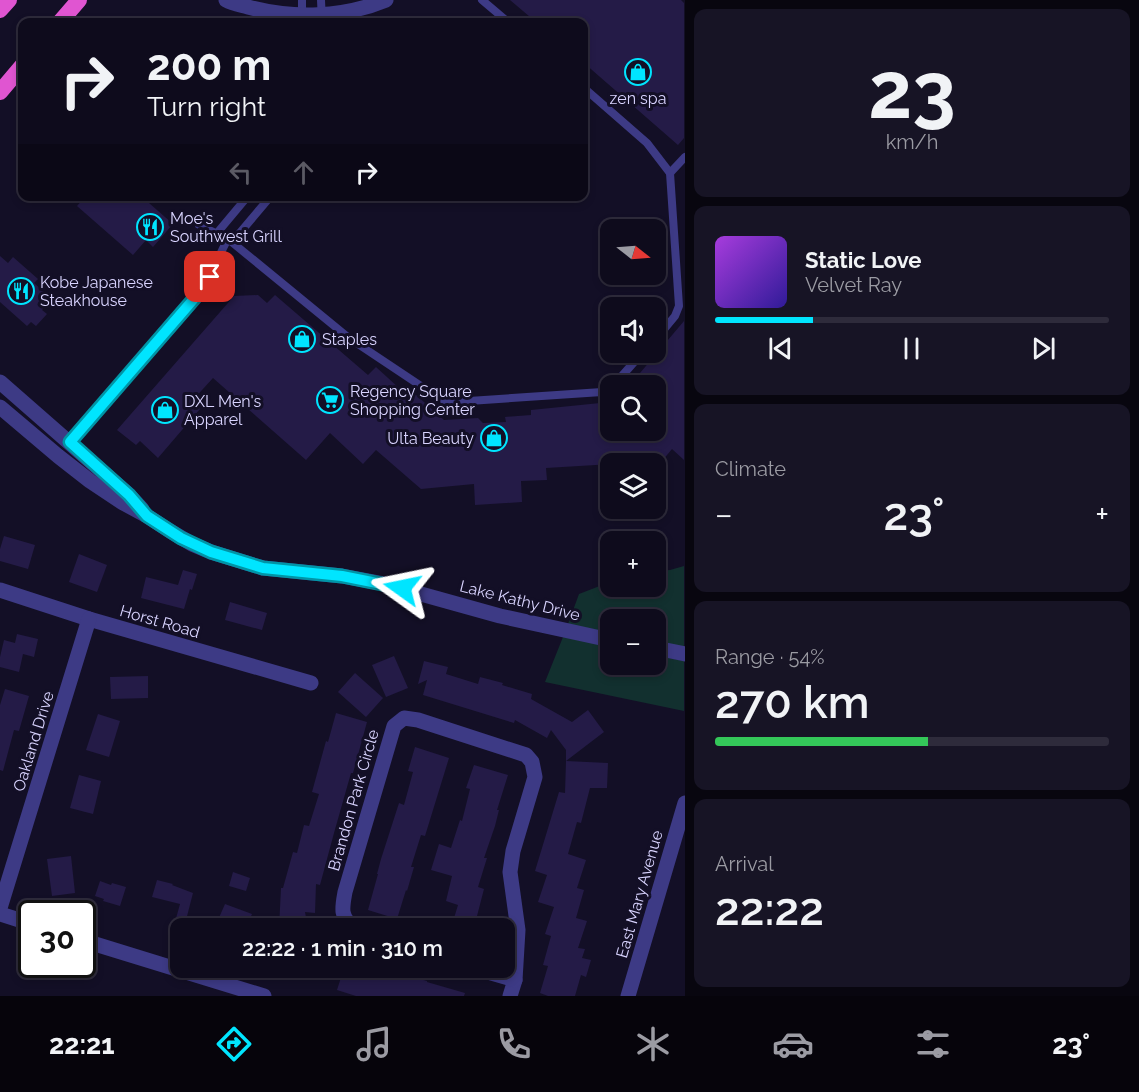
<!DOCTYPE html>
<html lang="en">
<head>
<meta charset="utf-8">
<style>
  body { margin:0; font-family:Raleway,sans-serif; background:#171425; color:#f1f3f6; height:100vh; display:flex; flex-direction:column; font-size:22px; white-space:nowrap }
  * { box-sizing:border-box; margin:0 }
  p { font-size:20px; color:#9b9ba3 }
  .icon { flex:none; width:33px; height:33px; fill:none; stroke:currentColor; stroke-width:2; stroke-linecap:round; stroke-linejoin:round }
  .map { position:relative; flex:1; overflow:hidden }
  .details { display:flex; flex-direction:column; gap:9px; padding:9px; background:#08060f; width:454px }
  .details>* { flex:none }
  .guide { position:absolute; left:18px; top:18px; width:570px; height:183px; border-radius:12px; box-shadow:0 3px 9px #0003,0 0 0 2px #2e2b3b; background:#0e0b1c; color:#f1f3f6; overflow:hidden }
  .needle { width:39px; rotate:107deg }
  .tools { position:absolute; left:600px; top:219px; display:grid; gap:12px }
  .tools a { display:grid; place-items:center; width:66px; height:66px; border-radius:12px; background:#0e0b1c; box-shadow:0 3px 9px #0003,0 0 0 2px #2e2b3b; font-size:30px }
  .speed { position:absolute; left:18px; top:900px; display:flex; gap:12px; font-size:30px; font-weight:700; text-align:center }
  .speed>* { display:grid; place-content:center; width:78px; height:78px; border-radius:50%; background:#0e0b1c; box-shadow:0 3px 9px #0003,0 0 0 2px #2e2b3b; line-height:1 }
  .speed .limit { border:3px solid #111; border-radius:9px; background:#fff; color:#111 }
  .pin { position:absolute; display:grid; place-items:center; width:51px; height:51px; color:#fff; margin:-26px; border-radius:12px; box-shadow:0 3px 9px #0006 }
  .me { position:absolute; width:66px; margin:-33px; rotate:282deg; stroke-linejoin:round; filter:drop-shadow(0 0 4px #0008) }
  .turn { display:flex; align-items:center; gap:21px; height:126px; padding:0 30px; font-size:27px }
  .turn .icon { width:78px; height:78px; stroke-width:2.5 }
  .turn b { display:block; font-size:42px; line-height:51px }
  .lanes { display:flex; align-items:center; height:57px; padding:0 30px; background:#0003; justify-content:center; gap:30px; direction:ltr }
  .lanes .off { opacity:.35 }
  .big { font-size:45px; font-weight:600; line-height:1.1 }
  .details .widget { flex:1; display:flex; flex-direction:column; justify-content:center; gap:9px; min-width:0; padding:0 21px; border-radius:12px; background:#171425 }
  .details .dial { align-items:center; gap:0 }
  .dial b { font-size:78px; line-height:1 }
  .song { display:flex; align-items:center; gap:18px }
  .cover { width:72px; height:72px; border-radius:9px; background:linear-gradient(135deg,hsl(280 70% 55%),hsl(250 70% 35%)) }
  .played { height:6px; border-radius:3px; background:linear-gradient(90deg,#00e5ff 25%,#2e2b3b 25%) }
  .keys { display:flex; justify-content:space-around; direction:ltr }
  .heat { display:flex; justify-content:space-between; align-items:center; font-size:33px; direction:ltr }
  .charge { height:9px; border-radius:4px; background:linear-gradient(90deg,#34c759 54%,#2e2b3b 0) }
  .trip { position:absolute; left:170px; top:918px; width:345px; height:60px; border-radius:12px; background:#0e0b1c; box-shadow:0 3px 9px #0003,0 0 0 2px #2e2b3b; font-weight:600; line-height:60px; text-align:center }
  .tab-bar { display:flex; height:96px; justify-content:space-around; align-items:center; background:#06040b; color:#9b9ba3 }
  .tab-bar .icon { width:42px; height:42px }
  .tab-bar .on { color:#00e5ff }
  .tab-bar b { font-size:27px; color:#f1f3f6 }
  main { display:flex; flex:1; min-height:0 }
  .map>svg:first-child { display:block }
  .green { fill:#12302f }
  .building { fill:#241b47 }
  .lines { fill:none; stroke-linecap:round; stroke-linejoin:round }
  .service { stroke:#3d3a85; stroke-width:8 }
  .minor { stroke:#3d3a85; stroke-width:15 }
  .tertiary { stroke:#3d3a85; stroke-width:15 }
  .trunk { stroke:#e055d1; stroke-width:16 }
  .route-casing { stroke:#0095a6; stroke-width:15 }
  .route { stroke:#00e5ff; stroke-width:10 }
  .labels { text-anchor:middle; stroke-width:6; stroke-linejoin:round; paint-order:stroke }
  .poi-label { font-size:16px; fill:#d9d4ff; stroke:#130f26; text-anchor:start }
  .street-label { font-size:16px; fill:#d9d4ff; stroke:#130f26 }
</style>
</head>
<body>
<main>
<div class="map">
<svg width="685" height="996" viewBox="0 0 685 996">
  <rect width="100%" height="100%" fill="#130f26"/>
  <g class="green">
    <polygon points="684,566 684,647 656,642 656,620 610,620 610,633 568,624 579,594 610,582 610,586 656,586 656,571 670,570"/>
    <polygon points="563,637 610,646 610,664 656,664 656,655 684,661 684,711 545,682"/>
  </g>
  <g class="building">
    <polygon points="510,0 681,0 684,3 684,138 678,145 584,63 584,22 536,22"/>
    <polygon points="86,196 141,196 173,224 153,247 146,240 133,255 77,206"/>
    <polygon points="0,256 8,263 13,257 38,279 34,283 52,299 42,310 47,314 36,326 31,322 27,326 0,302"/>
    <polygon points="258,295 267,303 275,295 368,375 376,367 411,399 415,394 444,420 478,418 483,423 506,422 505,417 531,415 531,410 610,402 610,430 656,430 656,386 629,386 684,321 684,460 672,449 662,461 546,468 547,480 521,481 522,502 475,505 474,484 421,489 376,450 363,464 330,433 306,460 213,378 192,401 200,409 158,458 140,441 136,445 117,430 234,296"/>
    <polygon points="4,536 35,545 28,569 0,561 0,549"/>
    <polygon points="79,554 107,565 97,592 69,582"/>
    <polygon points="183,570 197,574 192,590 190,589 184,609 141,598 146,577 178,585"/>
    <polygon points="230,602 267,613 262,630 225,620"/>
    <polygon points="17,634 38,639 34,657 23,654 19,672 0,667 0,657 4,640 15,643"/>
    <polygon points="394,656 408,688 386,697 372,665"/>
    <polygon points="424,661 448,667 446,674 478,684 480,677 503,683 502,685 532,694 531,699 572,722 588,710 604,732 566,761 566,750 551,730 547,738 515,720 514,723 423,695 427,680 418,684"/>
    <polygon points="355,673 383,698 366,717 338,692"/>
    <polygon points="148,676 148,698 111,699 110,677"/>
    <polygon points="5,689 29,696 19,731 14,730 3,771 0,770 0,705"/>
    <polygon points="336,713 367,722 353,773 351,773 334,833 320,885 316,884 315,913 305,912 308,928 279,928 281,888 283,888 293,852 297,853 304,825 309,826 319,794 312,792 326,741 328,742"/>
    <polygon points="98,714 120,721 109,757 86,750"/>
    <polygon points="415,747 449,758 425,836 421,835 411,867 414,867 407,891 406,890 397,919 368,910 378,874 377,874 381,859 399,803 404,805 413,772 408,771"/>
    <polygon points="566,761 608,763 607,788 590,788 581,823 577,822 568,854 586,860 577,888 584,890 576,918 587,921 578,948 585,949 582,958 591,960 586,977 581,975 575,996 548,996 540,993 548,966 543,965 551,936 545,934 554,907 538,902 547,875 535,871 559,792 565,793"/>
    <polygon points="474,765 508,775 497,810 499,810 495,826 484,858 487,858 478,887 484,889 477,916 508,925 508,928 451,928 458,905 446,901 452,876 431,870 439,844 451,848 460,820 462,821 470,789 466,788"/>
    <polygon points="79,775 101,781 93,814 70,808"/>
    <polygon points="71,856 75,893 52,896 47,859"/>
    <polygon points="233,872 250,878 246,891 229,886"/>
    <polygon points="157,880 173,884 172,885 193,893 185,924 175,922 180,904 152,897"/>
    <polygon points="100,881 111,885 112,883 126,887 120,906 103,901 104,899 95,896"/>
    <polygon points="225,904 252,914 246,928 241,928 218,920"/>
    <polygon points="310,968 334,968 321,979"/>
    <polygon points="344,968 381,968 427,981 427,982 465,993 464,996 356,996 337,990"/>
  </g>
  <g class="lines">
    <g class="service">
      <polyline points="302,0 302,22"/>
      <polyline points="321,0 322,22"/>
      <polyline points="482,0 508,22"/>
      <polyline points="584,88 647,143 670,173 679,306 675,316 656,339"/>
      <polyline points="670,173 685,157"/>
      <polyline points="199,225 228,239 349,338 433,394 446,401 454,402 602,392 610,387"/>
      <polyline points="217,233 248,196"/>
      <polyline points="232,242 271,196"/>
      <polyline points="613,386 643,352"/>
      <path d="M68 445 205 286C214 271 219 254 228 239"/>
    </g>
    <g class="minor">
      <polyline points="0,382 129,495 142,509"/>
      <polyline points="0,407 58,456 90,481 123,503 147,516 170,531 192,544 211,552 263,568 342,576 385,584 500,616 610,640"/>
      <polyline points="0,590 89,619 311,683"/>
      <polyline points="656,648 685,654"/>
      <polyline points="0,908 89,619"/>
      <polyline points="0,914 32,924"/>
      <path d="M353 928C340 915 342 909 345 892L394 726 404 718 418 720 526 755 532 762 535 777 513 851 510 872 518 930 515 980 510 996"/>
      <polyline points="82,940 264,996"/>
      <polyline points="474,968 515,980"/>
      <polyline points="628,996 685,803"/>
    </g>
    <path class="tertiary" d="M226 0C233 4 241 5 248 7 293 19 343 18 386 0"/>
    <g class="trunk">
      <polyline points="0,10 9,0"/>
      <polyline points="60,22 79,0"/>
      <polyline points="0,92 22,66"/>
    </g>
  </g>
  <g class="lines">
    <defs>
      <polyline id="route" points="210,277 205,286 70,442 129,495 147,516 181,538 211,552 263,568 342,576 402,588"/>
    </defs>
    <use href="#route" class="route-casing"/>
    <use href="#route" class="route"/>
  </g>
  <defs>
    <symbol id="shop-ring" viewBox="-11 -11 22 22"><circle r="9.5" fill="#130f26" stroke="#00e5ff" stroke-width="1.5"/><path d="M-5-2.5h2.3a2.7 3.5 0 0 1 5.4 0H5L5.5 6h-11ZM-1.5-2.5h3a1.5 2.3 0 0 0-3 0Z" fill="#00e5ff"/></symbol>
    <symbol id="restaurant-ring" viewBox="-11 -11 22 22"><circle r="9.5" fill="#130f26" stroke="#00e5ff" stroke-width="1.5"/><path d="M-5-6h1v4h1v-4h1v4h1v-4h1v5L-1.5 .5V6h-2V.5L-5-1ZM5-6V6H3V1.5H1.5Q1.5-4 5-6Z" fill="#00e5ff"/></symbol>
    <symbol id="supermarket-ring" viewBox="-11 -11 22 22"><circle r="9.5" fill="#130f26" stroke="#00e5ff" stroke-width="1.5"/><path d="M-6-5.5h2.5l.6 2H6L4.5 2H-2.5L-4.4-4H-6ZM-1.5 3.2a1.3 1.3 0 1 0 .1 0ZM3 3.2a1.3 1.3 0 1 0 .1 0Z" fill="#00e5ff"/></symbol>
  </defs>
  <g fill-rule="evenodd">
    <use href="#shop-ring" x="623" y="57" width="30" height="30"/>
    <use href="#restaurant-ring" x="135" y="212" width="30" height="30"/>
    <use href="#restaurant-ring" x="6" y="276" width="30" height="30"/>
    <use href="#shop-ring" x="287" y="324" width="30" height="30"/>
    <use href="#supermarket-ring" x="315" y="385" width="30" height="30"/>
    <use href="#shop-ring" x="150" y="395" width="30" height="30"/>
    <use href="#shop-ring" x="479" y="423" width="30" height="30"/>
  </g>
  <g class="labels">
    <g class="poi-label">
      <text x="638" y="104" text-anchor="middle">zen spa</text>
      <text x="170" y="224">Moe's<tspan x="170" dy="18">Southwest Grill</tspan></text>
      <text x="40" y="288">Kobe Japanese<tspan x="40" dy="18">Steakhouse</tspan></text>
      <text x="322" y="345">Staples</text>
      <text x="350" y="397">Regency Square<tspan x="350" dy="18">Shopping Center</tspan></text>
      <text x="184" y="407">DXL Men's<tspan x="184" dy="18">Apparel</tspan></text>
      <text x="474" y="444" text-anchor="end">Ulta Beauty</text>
    </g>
    <g class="street-label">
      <text transform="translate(520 600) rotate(14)" y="6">Lake Kathy Drive</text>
      <text transform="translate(160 621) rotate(16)" y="6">Horst Road</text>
      <text transform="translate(33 741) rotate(-73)" y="6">Oakland Drive</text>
      <text transform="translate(353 800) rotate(-74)" y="6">Brandon Park Circle</text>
      <text transform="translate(639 894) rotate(-74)" y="6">East Mary Avenue</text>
    </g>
  </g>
</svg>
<div class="tools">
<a><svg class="needle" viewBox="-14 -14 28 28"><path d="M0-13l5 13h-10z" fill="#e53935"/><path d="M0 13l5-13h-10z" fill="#9b9ba3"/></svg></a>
<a><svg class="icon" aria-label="sound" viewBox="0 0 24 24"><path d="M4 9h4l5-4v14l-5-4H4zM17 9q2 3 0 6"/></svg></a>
<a><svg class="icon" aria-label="search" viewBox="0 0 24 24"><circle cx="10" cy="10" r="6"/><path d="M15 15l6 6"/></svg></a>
<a><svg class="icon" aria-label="layers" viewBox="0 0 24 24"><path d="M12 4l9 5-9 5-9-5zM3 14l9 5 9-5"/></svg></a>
<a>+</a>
<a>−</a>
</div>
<div class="speed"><div class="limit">30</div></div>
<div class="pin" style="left:210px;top:277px;background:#d93025"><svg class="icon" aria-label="arrive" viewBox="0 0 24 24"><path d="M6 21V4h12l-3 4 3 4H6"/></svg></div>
<svg class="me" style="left:402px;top:588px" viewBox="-20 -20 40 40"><path d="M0-17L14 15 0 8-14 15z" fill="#00e5ff" stroke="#fff" stroke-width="4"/></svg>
<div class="trip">22:22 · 1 min · 310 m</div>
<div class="guide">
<div class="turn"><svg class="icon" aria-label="right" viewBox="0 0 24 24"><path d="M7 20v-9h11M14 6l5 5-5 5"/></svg><div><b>200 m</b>Turn right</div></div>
<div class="lanes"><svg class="icon off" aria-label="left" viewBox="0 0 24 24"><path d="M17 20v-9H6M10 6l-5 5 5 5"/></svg><svg class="icon off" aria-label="ahead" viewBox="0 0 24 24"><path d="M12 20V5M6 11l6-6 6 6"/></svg><svg class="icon" aria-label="right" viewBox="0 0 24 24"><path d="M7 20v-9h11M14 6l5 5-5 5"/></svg></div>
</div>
</div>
<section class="details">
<div class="widget dial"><b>23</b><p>km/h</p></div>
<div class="widget">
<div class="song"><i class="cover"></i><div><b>Static Love</b><p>Velvet Ray</p></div></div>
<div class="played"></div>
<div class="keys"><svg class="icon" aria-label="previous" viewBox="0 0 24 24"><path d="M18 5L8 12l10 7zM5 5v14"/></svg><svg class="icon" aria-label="pause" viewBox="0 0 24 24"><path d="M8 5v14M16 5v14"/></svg><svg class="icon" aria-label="next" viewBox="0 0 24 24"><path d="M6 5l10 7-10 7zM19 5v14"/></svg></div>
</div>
<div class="widget"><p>Climate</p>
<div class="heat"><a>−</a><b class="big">23°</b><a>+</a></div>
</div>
<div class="widget"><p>Range · 54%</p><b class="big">270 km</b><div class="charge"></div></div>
<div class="widget"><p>Arrival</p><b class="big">22:22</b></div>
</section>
</main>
<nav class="tab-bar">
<b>22:21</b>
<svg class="icon on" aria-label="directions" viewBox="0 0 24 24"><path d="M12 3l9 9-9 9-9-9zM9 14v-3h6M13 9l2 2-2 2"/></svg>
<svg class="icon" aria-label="music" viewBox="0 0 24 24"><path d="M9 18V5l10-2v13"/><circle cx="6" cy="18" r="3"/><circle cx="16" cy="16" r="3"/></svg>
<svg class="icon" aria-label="phone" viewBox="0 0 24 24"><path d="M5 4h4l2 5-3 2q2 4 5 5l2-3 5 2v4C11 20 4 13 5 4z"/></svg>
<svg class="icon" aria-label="climate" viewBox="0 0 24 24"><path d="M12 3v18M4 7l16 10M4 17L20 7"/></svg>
<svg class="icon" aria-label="car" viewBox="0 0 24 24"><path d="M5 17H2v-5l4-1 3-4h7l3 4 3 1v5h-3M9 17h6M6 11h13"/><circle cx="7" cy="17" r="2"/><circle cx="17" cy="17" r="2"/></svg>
<svg class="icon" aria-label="filters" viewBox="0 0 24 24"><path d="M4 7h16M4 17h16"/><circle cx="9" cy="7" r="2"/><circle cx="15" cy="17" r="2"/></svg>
<b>23°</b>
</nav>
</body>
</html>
